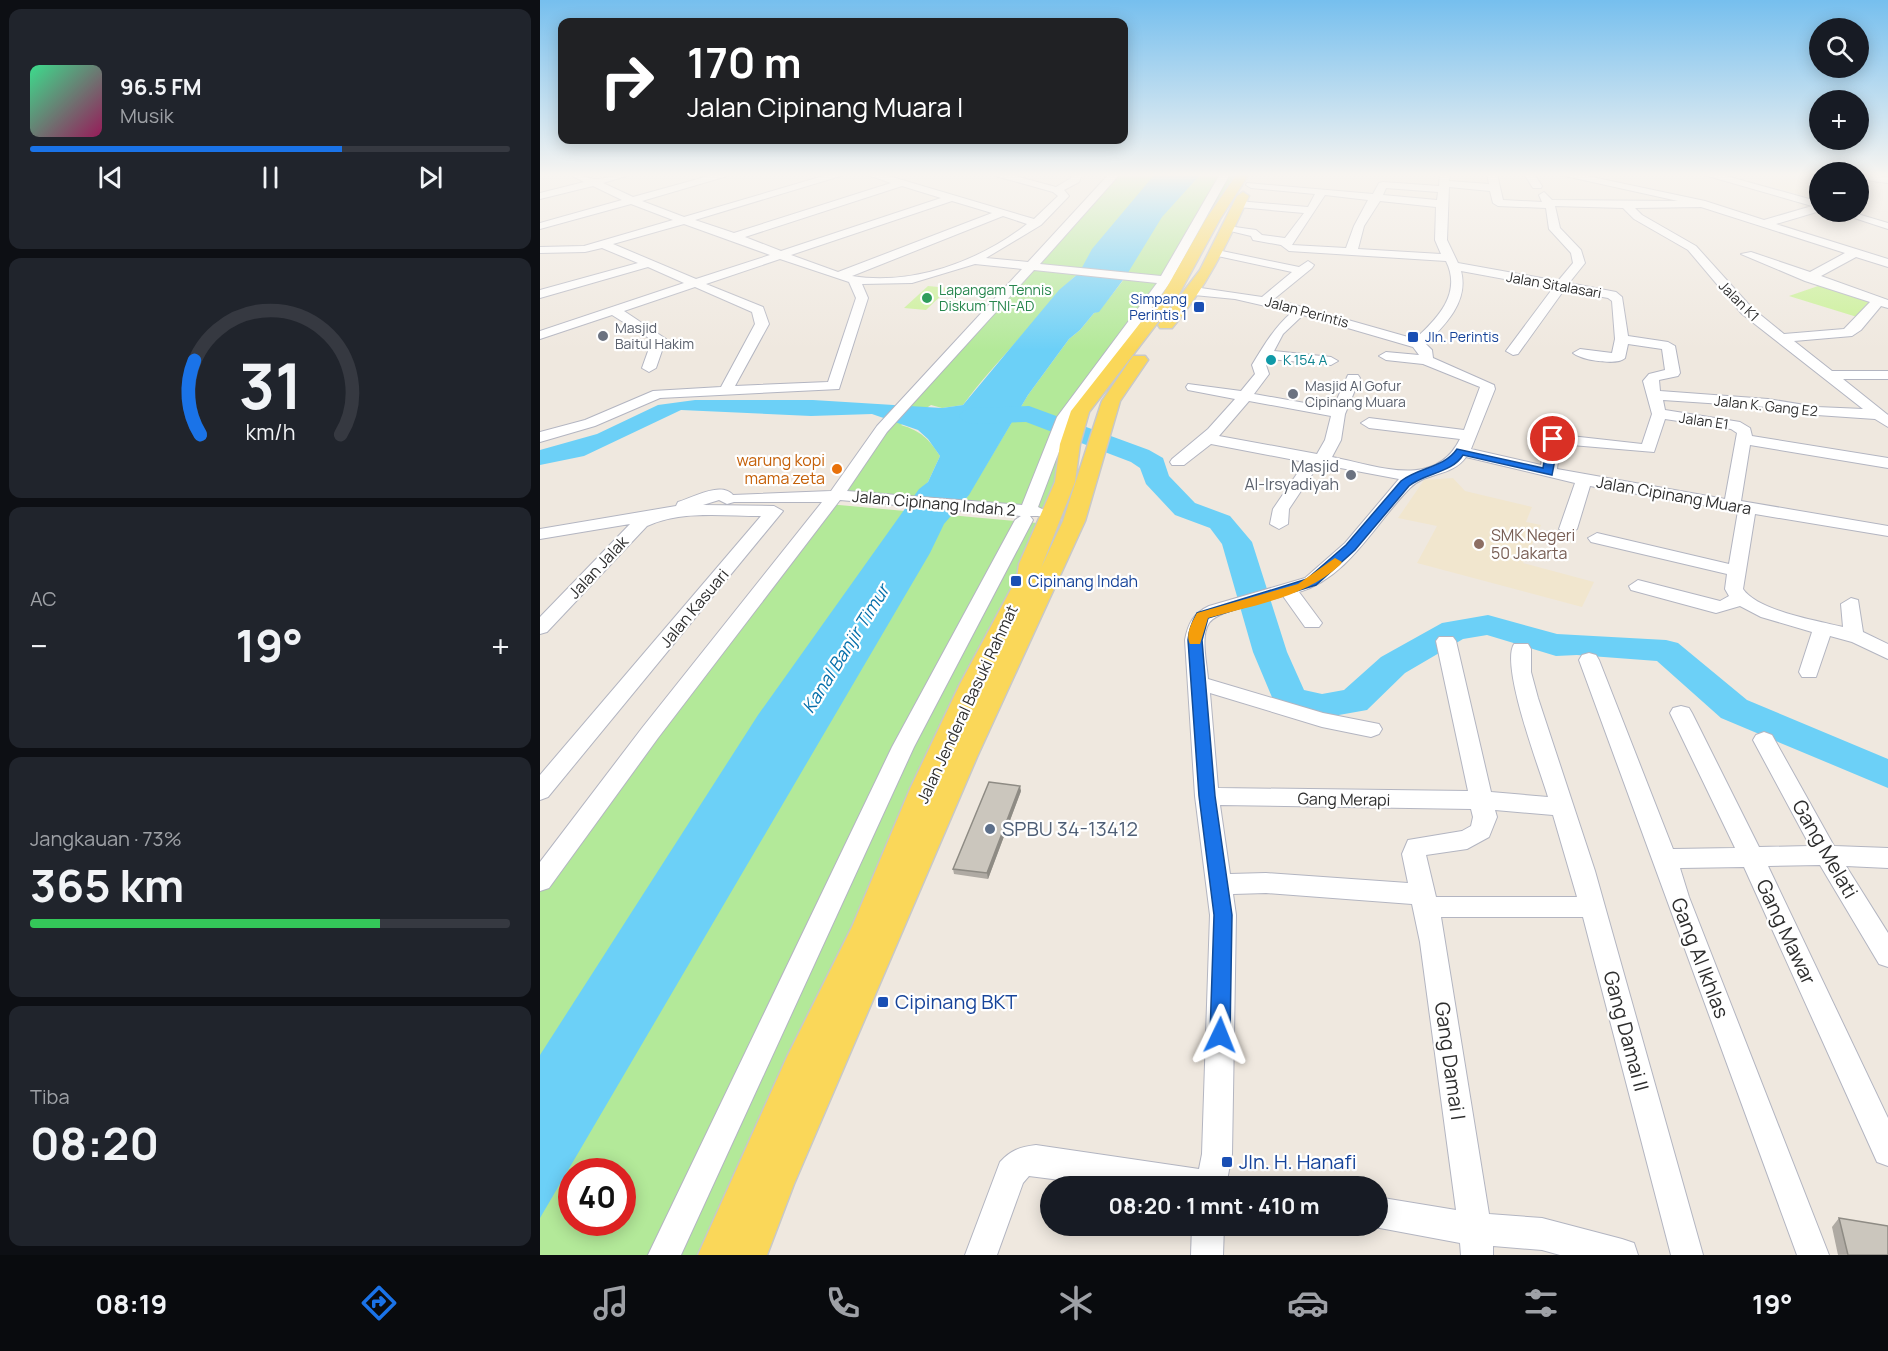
<!DOCTYPE html>
<html lang="id">
<head>
<meta charset="utf-8">
<style>
  body { margin:0; font-family:Manrope,sans-serif; background:#20242c; color:#f1f3f6; height:100vh; display:flex; flex-direction:column; font-size:22px; white-space:nowrap }
  * { box-sizing:border-box; margin:0 }
  p { font-size:20px; color:#9ea1a6 }
  .icon { flex:none; width:33px; height:33px; fill:none; stroke:currentColor; stroke-width:2; stroke-linecap:round; stroke-linejoin:round }
  .map { position:relative; flex:1; overflow:hidden }
  .details { display:flex; flex-direction:column; gap:9px; padding:9px; background:#0d0f14; width:540px }
  .details>* { flex:none }
  .banner { position:absolute; left:18px; top:18px; width:570px; height:126px; border-radius:12px; box-shadow:0 3px 15px #0003; background:#202124; color:#fff; overflow:hidden }
  .tools { position:absolute; left:1269px; top:18px; display:grid; gap:12px }
  .tools a { display:grid; place-items:center; width:60px; height:60px; border-radius:50%; background:#171b24; box-shadow:0 3px 15px #0003; font-size:30px }
  .speed { position:absolute; left:18px; top:1158px; display:flex; gap:12px; font-size:30px; font-weight:700; text-align:center }
  .speed>* { display:grid; place-content:center; width:78px; height:78px; border-radius:50%; background:#171b24; box-shadow:0 3px 15px #0003; line-height:1 }
  .speed .limit { border:9px solid #d22; background:#fff; color:#111 }
  .pin { position:absolute; display:grid; place-items:center; width:51px; height:51px; color:#fff; margin:-26px; border:3px solid #fff; border-radius:50%; box-shadow:0 2px 6px #0007 }
  .me { position:absolute; width:66px; margin:-33px; rotate:2deg; stroke-linejoin:round; filter:drop-shadow(0 0 4px #0008) }
  .turn { display:flex; align-items:center; gap:21px; height:126px; padding:0 30px; font-size:27px }
  .turn .icon { width:78px; height:78px; stroke-width:2.5 }
  .turn b { display:block; font-size:42px; line-height:51px }
  .big { font-size:45px; font-weight:700; line-height:1.1 }
  .details .widget { flex:1; display:flex; flex-direction:column; justify-content:center; gap:9px; min-width:0; padding:0 21px; border-radius:12px; background:#20242c }
  .details .dial { align-items:center; gap:0 }
  .dial svg { height:156px; overflow:visible; fill:none; stroke:#363941; stroke-width:7; stroke-linecap:round; text-anchor:middle }
  .dial text { fill:#f1f3f6; stroke:none }
  .song { display:flex; align-items:center; gap:18px }
  .cover { width:72px; height:72px; border-radius:9px; background:linear-gradient(135deg,hsl(150 70% 55%),hsl(330 70% 35%)) }
  .played { height:6px; border-radius:3px; background:linear-gradient(90deg,#1a73e8 65%,#363941 65%) }
  .keys { display:flex; justify-content:space-around; direction:ltr }
  .heat { display:flex; justify-content:space-between; align-items:center; font-size:33px; direction:ltr }
  .charge { height:9px; border-radius:4px; background:linear-gradient(90deg,#34c759 73%,#363941 0) }
  .trip { position:absolute; left:500px; top:1176px; width:348px; height:60px; border-radius:30px; background:#171b24; box-shadow:0 3px 15px #0003; font-weight:700; line-height:60px; text-align:center }
  .dock { display:flex; height:96px; justify-content:space-around; align-items:center; background:#090b0e; color:#9ea1a6 }
  .dock .icon { width:42px; height:42px }
  .dock .on { color:#1a73e8 }
  .dock b { font-size:27px; color:#f1f3f6 }
  main { display:flex; flex:1; min-height:0 }
  .map>svg:first-child { display:block }
  .education { fill:#f1e6ce }
  .green { fill:#b3e999; fill-rule:evenodd }
  .pitch { fill:#c8f094 }
  .water { fill:#6cd0f7 }
  .lines { fill:none; stroke-linecap:round; stroke-linejoin:round }
  .river { fill:#6cd0f7; fill-rule:evenodd }
  .minor-casing { stroke:#b3b5c1; stroke-width:2 }
  .major-casing { stroke:#c8c8c8; stroke-width:3 }
  .minor { fill:#fff; fill-rule:evenodd }
  .major { fill:#fad759; fill-rule:evenodd }
  .wall { fill:#afaaa3 }
  .shaded-wall { fill:#8e8b84 }
  .building { fill:#cbc6bd; stroke:#8e8b84; stroke-width:1.5 }
  .route { fill:#1a73e8; stroke:#114b97; stroke-width:1.5 }
  .slow { fill:#f59e0b }
  .leisure-dot { fill:#2e9e5b; stroke:#fff; stroke-width:2 }
  .transit-dot { fill:#1a4fb4; stroke:#fff; stroke-width:2 }
  .worship-dot { fill:#6b7280; stroke:#fff; stroke-width:2 }
  .culture-dot { fill:#0f9aa8; stroke:#fff; stroke-width:2 }
  .food-dot { fill:#e8710a; stroke:#fff; stroke-width:2 }
  .education-dot { fill:#8d6e63; stroke:#fff; stroke-width:2 }
  .service-dot { fill:#5c6f8a; stroke:#fff; stroke-width:2 }
  .labels { text-anchor:middle; stroke-width:4.5; stroke-linejoin:round; paint-order:stroke }
  .far-street-label { font-size:14px; fill:#2d2d2d; stroke:#fff }
  .far-leisure-label { font-size:14px; fill:#27864d; stroke:#fff; text-anchor:start }
  .far-transit-label { font-size:14px; fill:#164399; stroke:#fff; text-anchor:end }
  .far-worship-label { font-size:14px; fill:#5b616d; stroke:#fff; text-anchor:start }
  .far-culture-label { font-size:14px; fill:#0d838f; stroke:#fff; text-anchor:start }
  .food-label { font-size:16px; fill:#c56008; stroke:#fff; text-anchor:end }
  .worship-label { font-size:16px; fill:#5b616d; stroke:#fff; text-anchor:end }
  .street-label { font-size:16px; fill:#2d2d2d; stroke:#fff }
  .education-label { font-size:16px; fill:#785e54; stroke:#fff; text-anchor:start }
  .transit-label { font-size:16px; fill:#164399; stroke:#fff; text-anchor:start }
  .water-label { font-size:18px; font-style:italic; fill:#056faa; stroke:#fff }
  .near-service-label { font-size:20px; fill:#4e5e75; stroke:#fff; text-anchor:start }
  .near-street-label { font-size:20px; fill:#2d2d2d; stroke:#fff }
  .near-transit-label { font-size:20px; fill:#164399; stroke:#fff; text-anchor:start }
</style>
</head>
<body>
<main>
<section class="details">
<div class="widget">
<div class="song"><i class="cover"></i><div><b>96.5 FM</b><p>Musik</p></div></div>
<div class="played"></div>
<div class="keys"><svg class="icon" aria-label="previous" viewBox="0 0 24 24"><path d="M18 5L8 12l10 7zM5 5v14"/></svg><svg class="icon" aria-label="pause" viewBox="0 0 24 24"><path d="M8 5v14M16 5v14"/></svg><svg class="icon" aria-label="next" viewBox="0 0 24 24"><path d="M6 5l10 7-10 7zM19 5v14"/></svg></div>
</div>
<div class="widget dial"><svg viewBox="0 0 100 80">
<path d="M14 69A42 42 0 1 1 86 69"/>
<path d="M14 69A42 42 0 0 1 11 31" stroke="#1a73e8"/>
<text x="50" y="56" font-size="32" font-weight="700">31</text>
<text x="50" y="72" font-size="11">km/h</text>
</svg></div>
<div class="widget"><p>AC</p>
<div class="heat"><a>−</a><b class="big">19°</b><a>+</a></div>
</div>
<div class="widget"><p>Jangkauan · 73%</p><b class="big">365 km</b><div class="charge"></div></div>
<div class="widget"><p>Tiba</p><b class="big">08:20</b></div>
</section>
<div class="map">
<svg width="1348" height="1255" viewBox="0 0 1348 1255">
  <rect width="100%" height="100%" fill="#efe8df"/>
  <g class="education">
    <polygon points="1234,174 1279,174 1279,200 1230,186"/>
    <polygon points="913,478 925,491 992,507 986,522 1001,525 983,563 1054,582 1042,607 877,563 897,526 858,518 884,480"/>
  </g>
  <g class="green">
    <path d="M576 174H703L650 260 540 411 513 514 423 504 488 395 529 339 540 330 554 313 559 311 585 278 539 273C522 287 510 303 495 320 471 349 445 375 423 405L402 408 391 405 361 425C381 431 389 439 400 456L388 482 371 500 296 495 342 429Z"/>
    <path d="M288 504 508 524 178 1255H0V881ZM32 1172H82V1222H32Z"/>
  </g>
  <g class="pitch">
    <polygon points="1281,285 1332,302 1317,317 1249,296"/>
    <polygon points="388,286 409,288 386,310 364,308"/>
  </g>
  <polygon class="water" points="615,174 661,174 622,217 586,276 559,312 554,313 540,330 529,339 488,395 429,495 404,524 390,553 0,1218 0,1055 218,715 379,489 388,482 400,456 388,439 378,430 332,414 271,416 141,410 44,456 0,465 0,450 57,434 118,405 155,400 273,400 402,408 423,405 519,290 539,273 552,249"/>
  <g class="lines">
    <polygon class="river" points="489,406 609,450 623,458 629,476 655,503 690,516 712,542 747,652 764,690 782,694 804,690 841,657 902,623 948,615 1017,634 1126,640 1138,643 1207,700 1348,759 1348,788 1181,718 1117,661 1037,655 1016,656 947,635 923,639 865,673 827,710 782,718 737,709 713,652 682,544 670,528 635,515 606,484 600,468 591,462 486,422 432,424 423,421 419,416 423,411 432,408"/>
    <defs>
      <g id="minor">
        <path d="M29 174C39 174 45 177 53 179 60 180 83 174 93 174L63 183 93 197 176 174H194L102 201 144 217 290 174H307L155 220 194 233 351 183 325 174H342L494 219 518 196 513 192 449 174H468L516 187 531 178 532 174H542L539 182 524 190 529 196 501 225 446 258 488 262 569 174H580L500 264 621 276 680 174H690L633 277 642 281 636 285 629 284 532 417 498 507 508 512 505 516H490L493 520 374 747 141 1255H108L352 747 475 520 481 516 300 500 118 738 9 888 0 891V862L102 728 282 502H194L187 504 179 500 163 505 234 506 243 511 8 797 0 800V775L221 516C183 516 142 510 107 526L7 632 0 634V617L90 524 0 539V529L136 506 138 502C152 498 181 481 193 495L291 491 337 426 482 269 435 264 372 283 322 284 328 298 299 389 120 398 55 426 0 442V432L45 420 113 391 181 387 215 324 212 312 155 287 84 311 126 339 116 368 109 372 102 368 112 340 72 315 0 339V331L144 283 108 267 0 298V290L98 263 62 248 45 252 0 253V247L44 246 133 220 91 204 0 229V223L82 200 53 186 0 199V193L44 182ZM362 186 401 198 241 251 205 237ZM412 201 452 213 298 272 251 255ZM463 216 487 224C440 261 373 286 312 276ZM144 224 230 255 156 279 73 244ZM240 259 309 282 316 298 288 382 195 386 229 324 223 307 166 284ZM494 270 617 283 517 417 482 505 307 491 347 432Z"/>
        <path d="M900 174H910L909 181 949 184 947 174H957L963 200 1002 202 999 195 1004 192 1012 200 1138 201 1016 174H1038L1165 201 1224 220 1272 206 1161 174H1179L1280 202V211L1236 224 1348 259V267L1316 257 1281 276 1348 300V308L1341 306 1321 330 1312 336 1254 341 1292 371H1348V379H1303L1348 415V427L1335 419 1277 415 1228 407 1123 400 1125 410 1200 422 1210 428 1212 436 1348 458V468L1210 445 1201 501 1348 526V536L1215 514 1203 589C1218 611 1278 621 1303 627L1301 604 1311 598 1318 600 1323 632 1348 644V659L1312 642 1290 636 1276 677H1262L1259 672 1272 632 1221 617 1200 606 1176 613 1091 590 1089 586 1098 580 1180 601 1189 596 1185 589 1187 574 1051 542 1048 538 1057 533 1189 564 1198 511 1050 486 1037 529 1028 534 1019 529 1035 483 926 457C912 477 885 472 870 488 835 523 809 577 759 592L782 623 779 627H765L743 596C727 601 678 610 669 623 660 637 667 663 668 679L783 713 839 724 842 729 839 734 831 737 782 727 670 693 678 788 928 791 896 641 899 637H913L916 641 951 792 1008 797C1000 770 960 666 974 644H988L991 649V672L998 698 1055 871 1163 1255H1131L1043 917H901L949 1214 1002 1218 1082 1239 1094 1243 1098 1255H1020L1002 1250 953 1246V1255H921L920 1243 829 1226H837V1197L916 1210 880 942 872 904 726 893 693 894 696 915 692 1154 686 1186H567L489 1176 483 1183 457 1255H425L460 1162C471 1150 480 1147 496 1145L659 1169 662 1154 670 915 655 796 645 640C648 623 654 613 669 606L765 578 805 543 859 479 779 464 749 509 748 524 739 529 730 524 733 509 765 462 671 444 644 465H632L630 462 632 459 668 429 695 399 648 390 646 387 648 384 701 391 715 374 712 365C724 345 734 328 752 312L695 299 654 295 648 291 654 287 722 297 752 272 673 255V251L677 250 759 267 768 261 774 265 772 268 734 299 875 339C898 318 922 293 906 261L749 251 741 245 713 240 711 236 682 229 688 226 716 230 722 235 745 238 764 213 698 207 693 204 698 201 768 207 775 194 711 188 706 185 707 183 833 194 839 183 843 182 899 186ZM909 187 950 191 953 203 958 206 1006 208 1009 229 1031 253 1033 263 1018 281 918 263 907 240ZM846 188 898 192 897 200 843 195ZM785 195 828 200 814 226 806 248 752 245ZM840 201 896 207 895 240 901 254 818 249 824 226ZM1015 206 1083 208 1094 219 1148 250 1202 314 1323 409 1277 407 1228 399 1120 391 1119 380 1138 376 1140 373 1135 346 1128 342 1088 336 1082 297 1076 292 1029 283 1045 263 1041 250 1020 228ZM1161 207 1305 253 1270 272 1211 252 1201 254 1265 281 1330 302 1304 329 1244 334 1212 308 1156 246 1102 215 1095 208ZM921 271 1013 288 966 351 973 355 978 354 1024 290 1068 298 1072 301 1075 339 1072 353 1040 349 1033 353C1041 360 1077 366 1085 358L1088 344 1122 349 1125 370 1109 374 1103 381 1112 414 1102 444 1013 434 1005 439 1001 465 931 449 955 389 954 385 893 358 892 350 886 344C906 324 929 301 921 271ZM763 315 873 347 879 355 846 352 839 356 846 360 883 364 940 387 924 430 829 418 821 423 829 428 920 439C895 490 838 466 792 457L801 440 805 414 820 378 818 375H808L793 408 714 394 729 374 726 365 730 359 791 365 798 361 791 357 734 351 743 334ZM709 401 791 416 785 440 777 454 679 436ZM1125 419 1191 429 1197 433 1185 499 1017 469 1020 444 1114 452ZM680 805 931 809 933 817 931 826 922 831 868 840 862 854 868 883 726 873 690 874ZM955 810 1013 815 1037 897H896L886 855 927 849 949 837 957 817Z"/>
        <polygon points="984,174 994,174 1002,186 1001,188 993,188"/>
        <polygon points="1318,174 1348,177 1348,183 1318,179"/>
        <polygon points="1296,212 1311,212 1348,223 1348,229"/>
        <polygon points="1049,653 1056,655 1059,660 1133,849 1195,848 1130,713 1133,708 1141,706 1149,708 1152,713 1219,847 1270,846 1213,740 1216,735 1224,732 1232,735 1294,846 1348,848 1348,868 1306,866 1348,933 1348,967 1339,964 1280,865 1228,866 1348,1118 1348,1166 1337,1162 1204,867 1140,868 1149,897 1289,1255 1257,1255 1039,660 1042,655"/>
        <polygon points="652,1226 684,1226 683,1255 651,1255"/>
      </g>
      <g id="major">
        <polygon points="697,174 709,174 680,219 638,296 549,412 540,444 535,482 501,568 523,521 562,401 593,356 605,356 608,360 580,401 545,521 437,757 254,1184 227,1255 158,1255 247,1057 312,927 370,789 420,684 477,578 479,564 515,482 520,444 531,411 623,294 666,219"/>
        <path d="M703 192 709 196C687 244 666 288 632 328H620L618 325 660 270 697 196Z"/>
      </g>
    </defs>
    <use href="#minor" class="minor-casing"/>
    <use href="#major" class="major-casing"/>
    <use href="#minor" class="minor"/>
    <use href="#major" class="major"/>
  </g>
  <g class="wall">
    <polygon points="481,791 448,879 414,874 413,869"/>
    <polygon points="1299,1218 1348,1255 1298,1255 1292,1227"/>
  </g>
  <polygon class="shaded-wall" points="480,786 481,791 448,879 447,873"/>
  <g class="building">
    <polygon points="449,782 480,786 447,873 413,869"/>
    <polygon points="1299,1218 1348,1226 1348,1255 1308,1255"/>
  </g>
  <linearGradient id="sky" x2="0" y2="1"><stop stop-color="#76bfee"/><stop offset="0.5" stop-color="#f8f5f1"/><stop offset="1" stop-color="#f8f5f1" stop-opacity="0"/></linearGradient>
  <rect width="1348" height="350" fill="url(#sky)"/>
  <path class="route" d="M1013 436 1019 439 1012 475 923 455C912 473 885 473 869 486L815 550 776 585 668 618 662 640 675 796 692 915 690 1035 687 1041 680 1044 673 1041 670 1035 674 915 659 796 648 640C649 629 652 622 657 613L767 579 806 545 861 481C879 467 904 468 917 449L1003 468 1008 439Z"/>
  <path class="slow" d="M795 558 802 562 800 565C764 598 713 605 668 618L660 644H650C645 634 652 622 657 613L758 584Z"/>
  <circle class="leisure-dot" cx="387" cy="298" r="6"/>
  <g class="transit-dot">
    <rect x="653" y="301" width="12" height="12" rx="3"/>
    <rect x="867" y="331" width="12" height="12" rx="3"/>
    <rect x="470" y="575" width="12" height="12" rx="3"/>
    <rect x="337" y="996" width="12" height="12" rx="3"/>
    <rect x="681" y="1156" width="12" height="12" rx="3"/>
  </g>
  <g class="worship-dot">
    <circle cx="63" cy="336" r="6"/>
    <circle cx="753" cy="394" r="6"/>
    <circle cx="811" cy="475" r="6"/>
  </g>
  <circle class="culture-dot" cx="731" cy="360" r="6"/>
  <circle class="food-dot" cx="297" cy="469" r="6"/>
  <circle class="education-dot" cx="939" cy="544" r="6"/>
  <circle class="service-dot" cx="450" cy="829" r="6"/>
  <g class="labels">
    <g class="far-street-label">
      <text transform="translate(1014 285) rotate(10)" y="5">Jalan Sitalasari</text>
      <text transform="translate(1199 301) rotate(45)" y="5">Jalan K1</text>
      <text transform="translate(767 312) rotate(15)" y="5">Jalan Perintis</text>
      <text transform="translate(1226 406) rotate(6)" y="5">Jalan K. Gang E2</text>
      <text transform="translate(1164 421) rotate(8)" y="5">Jalan E1</text>
    </g>
    <g class="far-leisure-label">
      <text x="399" y="295">Lapangam Tennis<tspan x="399" dy="16">Diskum TNI-AD</tspan></text>
    </g>
    <g class="far-transit-label">
      <text x="647" y="304">Simpang<tspan x="647" dy="16">Perintis 1</tspan></text>
      <text x="885" y="342" text-anchor="start">Jln. Perintis</text>
    </g>
    <g class="far-worship-label">
      <text x="75" y="333">Masjid<tspan x="75" dy="16">Baitul Hakim</tspan></text>
      <text x="765" y="391">Masjid Al Gofur<tspan x="765" dy="16">Cipinang Muara</tspan></text>
    </g>
    <g class="far-culture-label">
      <text x="743" y="365">K 154 A</text>
    </g>
    <g class="food-label">
      <text x="285" y="466">warung kopi<tspan x="285" dy="18">mama zeta</tspan></text>
    </g>
    <g class="worship-label">
      <text x="799" y="472">Masjid<tspan x="799" dy="18">Al-Irsyadiyah</tspan></text>
    </g>
    <g class="street-label">
      <text transform="translate(1134 495) rotate(10)" y="6">Jalan Cipinang Muara</text>
      <text transform="translate(394 503) rotate(5)" y="6">Jalan Cipinang Indah 2</text>
      <text transform="translate(58 567) rotate(-47)" y="6">Jalan Jalak</text>
      <text transform="translate(154 608) rotate(-50)" y="6">Jalan Kasuari</text>
      <text transform="translate(427 704) rotate(-65)" y="6">Jalan Jenderal Basuki Rahmat</text>
      <text transform="translate(804 799) rotate(1)" y="6">Gang Merapi</text>
    </g>
    <g class="education-label">
      <text x="951" y="541">SMK Negeri<tspan x="951" dy="18">50 Jakarta</tspan></text>
    </g>
    <g class="transit-label">
      <text x="488" y="587">Cipinang Indah</text>
    </g>
    <g class="water-label">
      <text transform="translate(306 649) rotate(-58)" y="6">Kanal Banjir Timur</text>
    </g>
    <g class="near-service-label">
      <text x="462" y="836">SPBU 34-13412</text>
    </g>
    <g class="near-street-label">
      <text transform="translate(1285 849) rotate(60)" y="7">Gang Melati</text>
      <text transform="translate(1246 932) rotate(65)" y="7">Gang Mawar</text>
      <text transform="translate(1160 958) rotate(69)" y="7">Gang Al Ikhlas</text>
      <text transform="translate(1086 1031) rotate(75)" y="7">Gang Damai II</text>
      <text transform="translate(910 1061) rotate(82)" y="7">Gang Damai I</text>
    </g>
    <g class="near-transit-label">
      <text x="355" y="1009">Cipinang BKT</text>
      <text x="699" y="1169">Jln. H. Hanafi</text>
    </g>
  </g>
</svg>
<div class="tools">
<a><svg class="icon" aria-label="search" viewBox="0 0 24 24"><circle cx="10" cy="10" r="6"/><path d="M15 15l6 6"/></svg></a>
<a>+</a>
<a>−</a>
</div>
<div class="speed"><div class="limit">40</div></div>
<div class="pin" style="left:1013px;top:439px;background:#d93025"><svg class="icon" aria-label="arrive" viewBox="0 0 24 24"><path d="M6 21V4h12l-3 4 3 4H6"/></svg></div>
<svg class="me" style="left:680px;top:1035px" viewBox="-20 -20 40 40"><path d="M0-17L14 15 0 8-14 15z" fill="#1a73e8" stroke="#fff" stroke-width="4"/></svg>
<div class="trip">08:20 · 1 mnt · 410 m</div>
<div class="banner">
<div class="turn"><svg class="icon" aria-label="right" viewBox="0 0 24 24"><path d="M7 20v-9h11M14 6l5 5-5 5"/></svg><div><b>170 m</b>Jalan Cipinang Muara I</div></div>
</div>
</div>
</main>
<nav class="dock">
<b>08:19</b>
<svg class="icon on" aria-label="directions" viewBox="0 0 24 24"><path d="M12 3l9 9-9 9-9-9zM9 14v-3h6M13 9l2 2-2 2"/></svg>
<svg class="icon" aria-label="music" viewBox="0 0 24 24"><path d="M9 18V5l10-2v13"/><circle cx="6" cy="18" r="3"/><circle cx="16" cy="16" r="3"/></svg>
<svg class="icon" aria-label="phone" viewBox="0 0 24 24"><path d="M5 4h4l2 5-3 2q2 4 5 5l2-3 5 2v4C11 20 4 13 5 4z"/></svg>
<svg class="icon" aria-label="climate" viewBox="0 0 24 24"><path d="M12 3v18M4 7l16 10M4 17L20 7"/></svg>
<svg class="icon" aria-label="car" viewBox="0 0 24 24"><path d="M5 17H2v-5l4-1 3-4h7l3 4 3 1v5h-3M9 17h6M6 11h13"/><circle cx="7" cy="17" r="2"/><circle cx="17" cy="17" r="2"/></svg>
<svg class="icon" aria-label="filters" viewBox="0 0 24 24"><path d="M4 7h16M4 17h16"/><circle cx="9" cy="7" r="2"/><circle cx="15" cy="17" r="2"/></svg>
<b>19°</b>
</nav>
</body>
</html>
